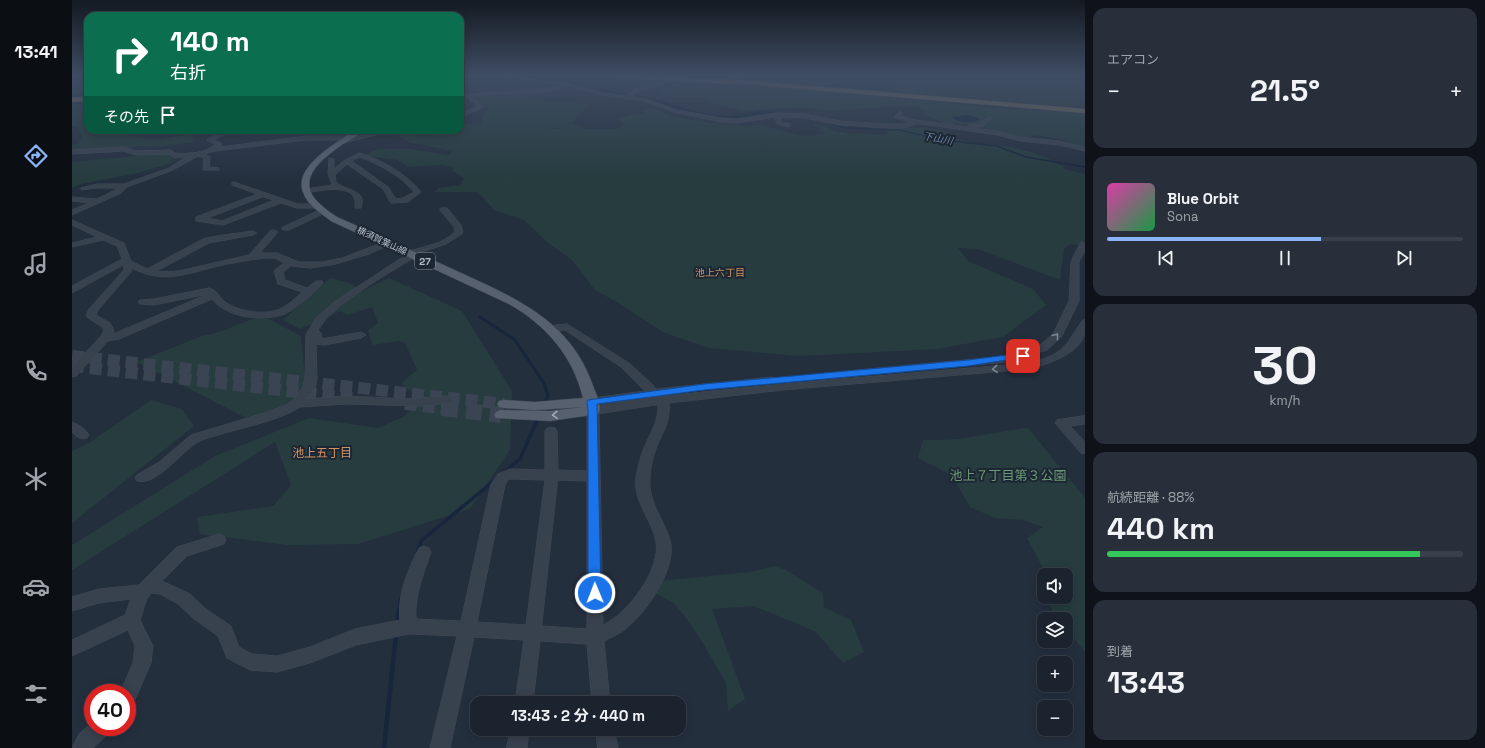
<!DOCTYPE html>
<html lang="ja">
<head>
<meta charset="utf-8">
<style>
  body { margin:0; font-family:"Space Grotesk","Noto Sans JP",sans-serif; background:#282f3a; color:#f1f3f6; height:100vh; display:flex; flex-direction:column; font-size:15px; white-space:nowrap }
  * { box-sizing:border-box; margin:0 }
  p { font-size:13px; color:#a0a4aa }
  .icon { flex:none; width:22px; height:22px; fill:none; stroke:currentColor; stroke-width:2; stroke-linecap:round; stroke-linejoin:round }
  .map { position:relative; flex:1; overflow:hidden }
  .panel { display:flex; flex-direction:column; gap:8px; padding:8px; background:#0f1319; width:400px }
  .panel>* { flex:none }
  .hud { position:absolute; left:12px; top:12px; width:380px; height:122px; border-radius:12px; box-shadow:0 2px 10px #0003,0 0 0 1px #39404a; background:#0b6e4f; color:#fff; overflow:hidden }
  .fabs { position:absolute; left:965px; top:568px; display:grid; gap:8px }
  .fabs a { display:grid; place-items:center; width:36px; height:36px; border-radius:8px; background:#1b232e; box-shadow:0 2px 10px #0003,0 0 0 1px #39404a; font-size:20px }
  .speed { position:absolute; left:12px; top:684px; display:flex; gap:8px; font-size:20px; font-weight:700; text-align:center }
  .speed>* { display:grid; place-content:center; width:52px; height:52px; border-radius:50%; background:#1b232e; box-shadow:0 2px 10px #0003,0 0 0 1px #39404a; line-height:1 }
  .speed .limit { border:6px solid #d22; background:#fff; color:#111 }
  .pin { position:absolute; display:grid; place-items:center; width:34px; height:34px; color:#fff; margin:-17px; border-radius:8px; box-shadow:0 2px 6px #0006 }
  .me { position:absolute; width:44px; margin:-22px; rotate:359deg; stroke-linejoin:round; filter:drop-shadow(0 0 3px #0008) }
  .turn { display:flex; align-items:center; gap:14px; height:84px; padding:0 20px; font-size:18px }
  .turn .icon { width:52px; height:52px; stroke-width:2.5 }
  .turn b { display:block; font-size:28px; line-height:34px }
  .then { display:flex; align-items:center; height:38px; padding:0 20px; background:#0003; gap:8px; font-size:15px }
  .big { font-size:30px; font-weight:700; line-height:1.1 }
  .panel .widget { flex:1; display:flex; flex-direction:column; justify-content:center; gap:6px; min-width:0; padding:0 14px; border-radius:12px; background:#282f3a }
  .panel .dial { align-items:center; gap:0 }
  .dial b { font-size:52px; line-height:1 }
  .song { display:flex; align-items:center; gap:12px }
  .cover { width:48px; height:48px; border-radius:6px; background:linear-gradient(135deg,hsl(320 70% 55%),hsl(140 70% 35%)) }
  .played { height:4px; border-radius:2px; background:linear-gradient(90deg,#8ab4f8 60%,#39404a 60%) }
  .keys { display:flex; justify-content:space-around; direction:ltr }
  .heat { display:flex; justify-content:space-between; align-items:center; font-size:22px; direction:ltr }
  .charge { height:6px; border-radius:3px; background:linear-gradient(90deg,#34c759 88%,#39404a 0) }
  .trip { position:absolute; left:398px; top:696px; width:216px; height:40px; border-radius:12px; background:#1b232e; box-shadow:0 2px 10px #0003,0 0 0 1px #39404a; font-weight:700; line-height:40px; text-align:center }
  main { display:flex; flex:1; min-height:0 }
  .tab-bar { display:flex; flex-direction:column; width:72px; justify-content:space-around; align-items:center; background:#0b0e12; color:#a0a4aa }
  .tab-bar .icon { width:28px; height:28px }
  .tab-bar .on { color:#8ab4f8 }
  .tab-bar b { font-size:18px; color:#f1f3f6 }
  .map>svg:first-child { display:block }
  .green { fill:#263c3f }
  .water { fill:#17263c }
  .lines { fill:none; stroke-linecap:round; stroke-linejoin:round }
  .stream-far3 { stroke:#17263c; stroke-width:1.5 }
  .stream-far2 { stroke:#17263c; stroke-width:3 }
  .stream-far1 { stroke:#17263c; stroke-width:3.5 }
  .stream { stroke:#17263c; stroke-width:4.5 }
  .river { fill:#17263c; fill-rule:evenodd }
  .minor-tunnel-far1 { stroke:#3a4453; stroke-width:5; stroke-dasharray:5 2.5; stroke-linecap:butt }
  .minor-tunnel { stroke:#3a4453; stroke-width:8; stroke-dasharray:8 4; stroke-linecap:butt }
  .major-tunnel-far1 { stroke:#3a4453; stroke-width:12; stroke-dasharray:12 6; stroke-linecap:butt }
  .major-tunnel { stroke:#3a4453; stroke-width:16; stroke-dasharray:16 8; stroke-linecap:butt }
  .minor-casing { stroke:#414a57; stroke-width:1 }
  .major-casing { stroke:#414a57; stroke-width:1 }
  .highway-casing { stroke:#434c59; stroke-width:1 }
  .minor { fill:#38414e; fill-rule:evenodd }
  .major { fill:#56606e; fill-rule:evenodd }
  .highway { fill:#746855; fill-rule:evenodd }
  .oneway { stroke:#7c8592 }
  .oneway2 { stroke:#a1aab7 }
  .route { fill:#1a73e8; stroke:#114b97 }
  .labels { text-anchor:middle; stroke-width:4; stroke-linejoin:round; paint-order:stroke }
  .far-street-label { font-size:9px; fill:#b4bcc9; stroke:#1d2633 }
  .far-water-label { font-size:10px; font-style:italic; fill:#6d86a8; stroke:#1d2633 }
  .shield { fill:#1d2633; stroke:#878f9c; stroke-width:1 }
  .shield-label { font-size:10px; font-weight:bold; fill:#b4bcc9 }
  .far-neighbourhood-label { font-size:10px; fill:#d59563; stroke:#1d2633 }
  .neighbourhood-label { font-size:12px; fill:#d59563; stroke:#1d2633 }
  .near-park-label { font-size:13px; fill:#6b9a76; stroke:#1d2633 }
</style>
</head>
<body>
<main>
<nav class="tab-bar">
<b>13:41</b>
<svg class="icon on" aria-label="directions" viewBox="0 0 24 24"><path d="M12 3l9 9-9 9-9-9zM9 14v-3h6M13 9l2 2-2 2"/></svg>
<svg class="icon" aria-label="music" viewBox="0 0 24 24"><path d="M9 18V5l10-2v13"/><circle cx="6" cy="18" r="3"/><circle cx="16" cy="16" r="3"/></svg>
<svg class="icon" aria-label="phone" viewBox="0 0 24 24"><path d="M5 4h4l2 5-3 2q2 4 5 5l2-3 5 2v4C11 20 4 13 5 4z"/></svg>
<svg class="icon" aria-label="climate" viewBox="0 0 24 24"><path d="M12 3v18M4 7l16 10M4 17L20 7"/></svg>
<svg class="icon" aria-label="car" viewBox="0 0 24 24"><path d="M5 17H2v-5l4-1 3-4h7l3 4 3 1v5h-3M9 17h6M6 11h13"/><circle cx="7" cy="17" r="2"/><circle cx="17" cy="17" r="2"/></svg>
<svg class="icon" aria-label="filters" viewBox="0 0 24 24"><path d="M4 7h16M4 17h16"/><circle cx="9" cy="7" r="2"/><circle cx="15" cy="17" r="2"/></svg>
</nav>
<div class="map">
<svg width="1013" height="748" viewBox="0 0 1013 748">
  <rect width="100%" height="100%" fill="#242f3e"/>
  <g class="green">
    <polygon points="0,76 16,76 16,92 0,95 0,89 3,88 4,82 14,78 0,77"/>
    <polygon points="470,76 596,79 647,84 706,87 926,108 1013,113 1013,146 1006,146 988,139 963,135 955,139 906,128 910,124 874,124 852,114 855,110 844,107 823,106 756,111 730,107 672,111 640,103 629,97 606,98 587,93 587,91 608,83 588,82 564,88 552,85 542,79 505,79 486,81 467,78"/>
    <polygon points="612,76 1013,76 1013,107 973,105 898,97 877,98 838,94 816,87 797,86 796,84 818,83 810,80 801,80 748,86"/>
    <path d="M415 95H442L472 99 471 101H492L517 105 505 116 500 124 511 126 508 129 477 128 479 129H546L551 124 546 118 562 114H573L571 110 577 109 587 110 597 116 638 123 667 126 689 125 727 135 739 136 753 133 742 125 747 124 763 131 777 133 813 135 817 133 812 130 796 129V127L850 128 876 133 877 137C897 144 918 143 938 147 956 150 976 157 991 166L992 169 1013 174V246L998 244 992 249 988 280 906 249 886 248 896 261 961 289 974 305 931 337 865 349 727 356 636 348 591 332 548 304 523 290 500 260 476 243 452 220 422 210 406 192H363L366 188 388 185 392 178 380 171 382 167 368 165 336 167 326 160 293 156 303 150 312 149H338L377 155 380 151 337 142 326 136 332 133 353 136 366 132H383L388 130V128L392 124 411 123V115L418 108 409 104 404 98Z"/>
    <polygon points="16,103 16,130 57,130 48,134 85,140 120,133 121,142 86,147 65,146 39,153 0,152 0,145 6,144 11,138 6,128 0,126 0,104"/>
    <polygon points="97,153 102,162 66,173 9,184 0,188 0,162"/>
    <polygon points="258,278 277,283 290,291 317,278 390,311 440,391 438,450 398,509 286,544 215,545 128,534 125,517 201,506 219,485 203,442 0,570 0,545 143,456 237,418 306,428 331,417 350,402 329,383 345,370 333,343 327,341 300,345 296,330 306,323 300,307 276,315 268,311 228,329 211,320"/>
    <path d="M186 317 195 318 229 336 234 386C215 410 206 410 178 420L65 362 130 336 144 333Z"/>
    <polygon points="79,400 110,409 122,426 0,523 0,451 17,443"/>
    <path d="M956 428 1013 498V652L994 629V619H985L981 613 976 597H994V575H973V572L955 538 971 527 951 520 923 518 898 507 885 484 874 472 846 458 851 440C862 440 874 440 885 439 909 437 932 430 956 428Z"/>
    <polygon points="702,566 714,570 751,593 752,607 779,620 792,652 771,663 744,632 719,621 681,606 640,609 673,699 656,711 654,683 631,643 612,615 600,602 580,592 589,581 678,572"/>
  </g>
  <path class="water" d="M897 115 908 119C900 124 887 123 880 117Z"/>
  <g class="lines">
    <polyline class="stream-far3" points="759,121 759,124 773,128 828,130 869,140 925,146 954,157 1013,167"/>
    <polyline class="stream-far2" points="408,317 442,339 472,383 476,396 472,404"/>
    <g class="stream-far1">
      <polyline points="431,473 448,459 466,418"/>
      <polyline points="345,552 349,541 424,479"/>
    </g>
    <g class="stream">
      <polyline points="325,623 329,599"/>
      <polyline points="312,748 324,634"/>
    </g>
    <path class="river" d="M434 76C467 76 500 82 533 89 547 93 561 94 575 97 601 103 625 114 652 116 664 118 697 105 705 113L701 116 686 117 663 122H652L605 112 573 101 506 87 437 78Z"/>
    <polyline class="minor-tunnel-far1" points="604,79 620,76"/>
    <polyline class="minor-tunnel" points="1009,250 1013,240"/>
    <g class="major-tunnel-far1">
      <polyline points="0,356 432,404"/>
      <polyline points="0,366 284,399"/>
      <polyline points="333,404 379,409"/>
    </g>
    <polyline class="major-tunnel" points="370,408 429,415"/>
    <defs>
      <g id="minor">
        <polygon points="388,76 403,76 388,78"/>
        <polygon points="428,76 437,76 500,84 532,93 554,96 563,89 604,78 606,80 567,91 559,97 574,99 605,110 649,118 665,119 705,113 733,114 768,121 818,124 831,124 838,122 823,118 823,116 828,111 831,113 828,116 843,120 896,127 896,125 907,124 917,116 920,118 911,126 899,128 925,131 948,137 987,141 1013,147 1013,151 987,145 948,141 925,135 851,124 844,124 832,128 818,128 768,125 733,118 708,117 709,122 718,124 719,125 716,127 705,124 703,117 665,123 649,122 602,112 571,101 532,95 496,86 486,90 467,93 422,94 401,97 412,107 388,118 388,114 406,106 396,98 388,97 388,95 422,92 467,90 492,85"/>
        <path d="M146 130H152L154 133 143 140 150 144 148 147 234 136H276L279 138 313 130H323L272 143 269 141 270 140H234L143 151 132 154 138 157 137 167 147 168V170H131L132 158 126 156 101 170 55 187 49 193 0 215V210L17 203 0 201V197L25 199 47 188H25L9 190V188L25 184H52L97 168 114 157 102 158 97 154 65 155 51 151 0 154V150L51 147 65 151 99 150 104 154C116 153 134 154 143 144L135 140 148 132Z"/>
        <path d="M288 153C310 160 335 174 349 192L336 202 319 203 311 189 275 164 263 175 264 182C273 191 296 189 289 208H283C283 205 284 201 282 198 277 184 245 191 234 193L231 191 234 189 260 185 256 174 257 158 262 159V169L273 160ZM288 157C308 165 328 175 342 192L331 198 324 199 316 187 280 161Z"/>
        <path d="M162 182 226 204H243L247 206 243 208H225L209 203 151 225 124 221V217L185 194 160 185V183ZM191 197 202 200 150 221 136 218Z"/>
        <path d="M369 208H375L389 225 391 232 390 234 374 244 344 254 343 257C316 274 261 304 246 330L249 333 250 339 289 332 294 335 289 338 253 345 244 344 245 378 243 387 234 399 274 396 337 399 374 396 378 397 380 400 378 403 349 406 274 404 228 407C209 420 169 428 146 435 140 437 134 438 128 441 112 448 85 487 65 481L63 478 65 475 87 462 119 435 192 413 214 405 221 400 231 387 233 378 234 334 244 318 262 302 334 255V252C350 247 371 244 383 232L382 227 368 210Z"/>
        <polygon points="248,210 251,210 255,212 217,230 211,230 210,228"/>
        <path d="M0 220 52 243 59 261 75 269 131 239 144 236 181 231 185 233 181 235 137 243 83 272 107 271 177 255 199 230H202L206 232 188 253H205L227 262H250L270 258 312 242H318L319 244 297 254 264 264 239 268 219 266 211 272 213 280 235 288 244 281H250L251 283C245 291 222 310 213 314 191 322 155 318 140 299L47 339 36 341 4 376 0 377V367L29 336 32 330 30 327 16 318 14 316 17 309 52 270 51 265 0 293V286L50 259 45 246 31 240 0 247V243L25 237 0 225ZM194 258H203L212 263 202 271 206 284 230 292C224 298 217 304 210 308 194 316 168 312 153 302 147 297 145 290 137 288L82 299 68 300 66 302 68 304 82 305 136 294 41 334 42 330 38 323 24 315 26 310 59 272 60 268C90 284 111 275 142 267 159 263 176 260 194 258Z"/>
        <polygon points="1006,248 1009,248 1013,250 1007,262 1007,301 990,336 975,350 935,362 753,379 747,376 753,373 935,356 967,346 981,334 997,301 999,262"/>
        <path d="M1013 320C1013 324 1013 329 1013 333 1007 355 976 364 957 369L711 390 597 403C599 420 591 432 585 446 581 456 578 469 578 479 576 502 592 519 598 540 606 568 573 615 551 631 545 635 538 638 532 641L538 703H520L515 644 468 641 461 703H443L452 640 402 637 378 748H358L385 636 337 634 284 645 238 663 205 672 178 670 155 658 146 636 122 619 106 604 88 594 79 593 74 601 68 620 81 646 79 663 61 704 55 707V693H48L61 663 63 646 56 630 0 656V640L53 615 59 599 27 603 0 611V597L27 589 67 585 105 547 147 534 152 536 154 540 152 544 115 556 90 581 118 594 134 609 159 626 167 647 180 654 205 656 238 647 283 629 328 620C325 596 336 569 347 548L352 546 357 548 359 552C352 573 342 596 344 619L389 621 419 484 426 474 438 469 473 470V431L475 428 479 427 483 428 485 431 486 470 515 471V411L517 408 591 396 711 384 957 363C990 355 992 348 1010 321ZM586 405C587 421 578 433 572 448 568 457 566 467 564 477 561 501 579 519 584 541 589 570 556 613 531 625L527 414ZM439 479 473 480 454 625 405 622 433 485 436 480ZM486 480 515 481V629L470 626Z"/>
        <polygon points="495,324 557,363 580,384 584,389 700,377 706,380 700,383 619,391 520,406 516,405 514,402 516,399 520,398 573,391 549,367 493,330 478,332 473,329 478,326"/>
        <polygon points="1013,416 1013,424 998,426 1013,442 1013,454 1009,453 983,423 985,420"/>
        <path d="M0 422C6 424 14 429 17 435L15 438C8 440 5 437 0 432Z"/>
        <polygon points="21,722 21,727 38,727 36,734 21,748 0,748 7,734"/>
        <polygon points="439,729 457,729 455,748 435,748"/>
        <polygon points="524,729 542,729 546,748 526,748"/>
      </g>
      <path id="major" d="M284 130H291C286 136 278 140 271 144 251 158 221 180 248 204 253 209 259 213 265 217 302 234 339 250 376 267 436 295 498 317 521 386 524 394 531 407 526 414L478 421 424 418 422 415 424 412 429 410 478 411 513 407 463 410 432 408 427 407 425 404 427 401 432 400 463 402 511 398C501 356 474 325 437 304L259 221C249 213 235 205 231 192 221 166 266 142 284 130Z"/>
      <g id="highway">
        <polygon points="544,76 576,76 682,81 1013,109 1013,113 682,85 547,78"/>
        <polygon points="16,97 16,101 0,102 0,98"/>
      </g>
    </defs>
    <use href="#minor" class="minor-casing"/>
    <use href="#major" class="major-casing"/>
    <use href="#highway" class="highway-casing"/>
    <use href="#minor" class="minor"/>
    <use href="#major" class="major"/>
    <use href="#highway" class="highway"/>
  </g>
  <defs><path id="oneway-chevron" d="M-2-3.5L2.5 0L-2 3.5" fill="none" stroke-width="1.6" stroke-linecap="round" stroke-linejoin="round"/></defs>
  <g class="oneway">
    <use href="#oneway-chevron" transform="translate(984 336) rotate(-52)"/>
    <use href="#oneway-chevron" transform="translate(923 369) rotate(175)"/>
  </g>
  <use class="oneway2" href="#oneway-chevron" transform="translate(483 415) rotate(176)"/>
  <linearGradient id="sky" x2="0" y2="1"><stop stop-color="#141a22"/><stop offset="0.42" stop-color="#3f4d63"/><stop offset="1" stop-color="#3f4d63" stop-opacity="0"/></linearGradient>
  <rect width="1013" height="180" fill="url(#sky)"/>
  <polygon class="route" points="951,353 954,354 955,356 954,357 896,366 632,390 525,404 529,593 527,597 523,599 518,597 516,593 516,411 515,402 516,400 632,384 896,360"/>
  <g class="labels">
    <g class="far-street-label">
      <text transform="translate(310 241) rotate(25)" y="3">横須賀葉山線</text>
    </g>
    <g class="far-water-label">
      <text transform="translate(866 138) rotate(10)" y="4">下山川</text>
    </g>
    <rect class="shield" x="343" y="253" width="20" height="16" rx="3"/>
    <g class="shield-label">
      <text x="353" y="265">27</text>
    </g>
    <g class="far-neighbourhood-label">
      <text x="648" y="276">池上六丁目</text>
    </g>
    <g class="neighbourhood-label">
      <text x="250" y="457">池上五丁目</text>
    </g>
    <g class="near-park-label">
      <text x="936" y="480">池上７丁目第３公園</text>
    </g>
  </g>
</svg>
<div class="fabs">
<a><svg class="icon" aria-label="sound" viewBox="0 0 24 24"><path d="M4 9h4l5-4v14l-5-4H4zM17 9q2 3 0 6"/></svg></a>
<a><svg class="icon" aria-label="layers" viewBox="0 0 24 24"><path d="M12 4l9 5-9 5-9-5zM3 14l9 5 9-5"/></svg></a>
<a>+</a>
<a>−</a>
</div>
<div class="speed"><div class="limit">40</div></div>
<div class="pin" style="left:951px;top:356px;background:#d93025"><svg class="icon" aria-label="arrive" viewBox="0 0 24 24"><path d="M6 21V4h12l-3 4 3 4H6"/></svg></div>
<svg class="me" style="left:523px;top:593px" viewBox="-20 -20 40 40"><circle r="17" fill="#1a73e8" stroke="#fff" stroke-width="3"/><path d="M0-11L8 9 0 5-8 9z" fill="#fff"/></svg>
<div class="trip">13:43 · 2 分 · 440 m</div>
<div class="hud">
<div class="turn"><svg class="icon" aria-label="right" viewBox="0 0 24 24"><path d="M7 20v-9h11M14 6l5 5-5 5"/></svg><div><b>140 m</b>右折</div></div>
<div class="then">その先<svg class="icon" aria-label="arrive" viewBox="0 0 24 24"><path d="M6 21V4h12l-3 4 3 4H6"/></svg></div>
</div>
</div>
<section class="panel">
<div class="widget"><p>エアコン</p>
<div class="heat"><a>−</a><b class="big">21.5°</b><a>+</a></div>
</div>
<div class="widget">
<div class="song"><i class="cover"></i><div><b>Blue Orbit</b><p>Sona</p></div></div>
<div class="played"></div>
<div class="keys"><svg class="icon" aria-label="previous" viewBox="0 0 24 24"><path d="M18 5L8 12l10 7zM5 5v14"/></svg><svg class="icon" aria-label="pause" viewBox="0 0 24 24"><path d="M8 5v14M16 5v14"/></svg><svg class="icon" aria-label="next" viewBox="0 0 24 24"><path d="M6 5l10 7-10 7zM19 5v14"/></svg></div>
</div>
<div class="widget dial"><b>30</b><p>km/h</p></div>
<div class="widget"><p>航続距離 · 88%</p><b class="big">440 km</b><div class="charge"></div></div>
<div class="widget"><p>到着</p><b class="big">13:43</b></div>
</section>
</main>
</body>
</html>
